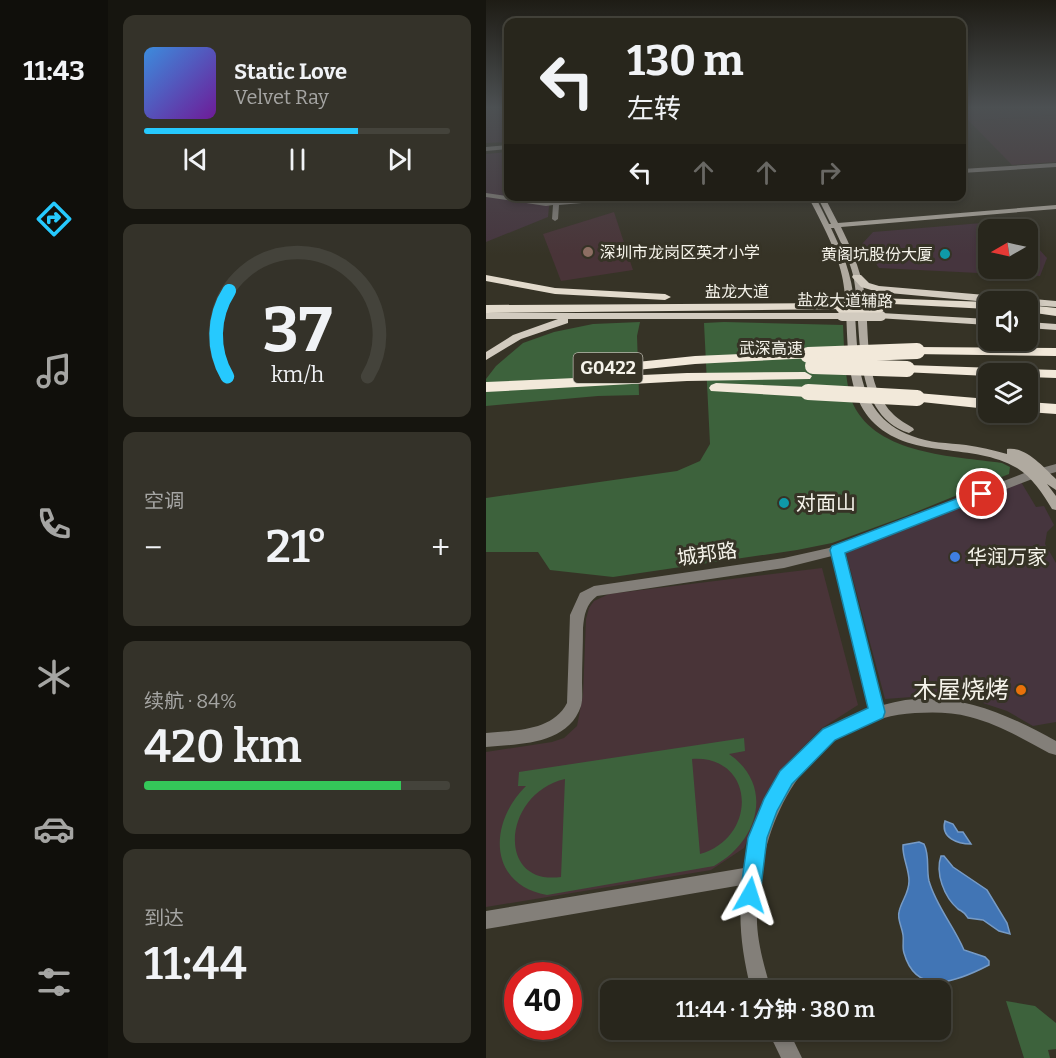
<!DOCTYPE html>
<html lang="zh">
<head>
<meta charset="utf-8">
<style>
  body { margin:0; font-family:Bitter,"Noto Sans SC",serif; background:#343229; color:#f1f3f6; height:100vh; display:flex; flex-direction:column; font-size:22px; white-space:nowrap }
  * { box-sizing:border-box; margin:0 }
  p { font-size:20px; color:#a5a5a3 }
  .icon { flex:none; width:33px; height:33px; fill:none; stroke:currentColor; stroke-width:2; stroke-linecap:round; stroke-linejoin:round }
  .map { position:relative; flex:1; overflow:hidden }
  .details { display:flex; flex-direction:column; gap:15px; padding:15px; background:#16150f; width:378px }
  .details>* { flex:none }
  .hud { position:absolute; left:18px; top:18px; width:462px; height:183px; border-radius:12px; box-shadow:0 3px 9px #0003,0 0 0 2px #44433b; background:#28261c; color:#f1f3f6; overflow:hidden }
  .needle { width:39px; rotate:261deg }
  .buttons { position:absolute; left:492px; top:219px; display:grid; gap:12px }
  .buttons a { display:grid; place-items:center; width:60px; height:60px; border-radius:12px; background:#28261c; box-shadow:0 3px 9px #0003,0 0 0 2px #44433b; font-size:30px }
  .speed { position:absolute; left:18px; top:962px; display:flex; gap:12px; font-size:30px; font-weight:700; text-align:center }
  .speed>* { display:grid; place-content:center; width:78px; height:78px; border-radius:50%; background:#28261c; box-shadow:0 3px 9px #0003,0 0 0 2px #44433b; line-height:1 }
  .speed .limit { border:9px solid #d22; background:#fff; color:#111 }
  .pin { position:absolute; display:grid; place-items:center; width:51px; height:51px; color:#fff; margin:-26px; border:3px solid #fff; border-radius:50%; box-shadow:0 2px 6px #0007 }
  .me { position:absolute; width:66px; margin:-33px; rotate:6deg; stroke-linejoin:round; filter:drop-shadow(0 0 4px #0008) }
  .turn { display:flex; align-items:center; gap:21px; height:126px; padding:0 24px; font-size:27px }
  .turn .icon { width:78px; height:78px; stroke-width:2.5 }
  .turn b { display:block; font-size:42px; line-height:51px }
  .lanes { display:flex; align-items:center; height:57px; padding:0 24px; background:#0003; justify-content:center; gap:30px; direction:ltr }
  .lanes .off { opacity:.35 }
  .big { font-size:45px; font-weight:600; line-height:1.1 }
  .details .tile { flex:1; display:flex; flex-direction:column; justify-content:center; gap:9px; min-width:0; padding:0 21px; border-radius:12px; background:#343229 }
  .details .dial { align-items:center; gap:0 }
  .dial svg { height:156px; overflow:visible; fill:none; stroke:#44433b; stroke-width:7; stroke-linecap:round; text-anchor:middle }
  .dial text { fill:#f1f3f6; stroke:none }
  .song { display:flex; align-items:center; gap:18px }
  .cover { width:72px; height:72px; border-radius:9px; background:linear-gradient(135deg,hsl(210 70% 55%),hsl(280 70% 35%)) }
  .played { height:6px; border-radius:3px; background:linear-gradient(90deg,#26c9fe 70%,#44433b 70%) }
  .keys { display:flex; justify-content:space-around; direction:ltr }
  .heat { display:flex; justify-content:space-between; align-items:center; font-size:33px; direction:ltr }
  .charge { height:9px; border-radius:4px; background:linear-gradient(90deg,#34c759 84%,#44433b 0) }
  .trip { position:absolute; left:114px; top:980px; width:351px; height:60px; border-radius:12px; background:#28261c; box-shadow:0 3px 9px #0003,0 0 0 2px #44433b; font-weight:600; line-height:60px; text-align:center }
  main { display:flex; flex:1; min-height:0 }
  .menu { display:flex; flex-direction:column; width:108px; justify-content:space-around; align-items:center; background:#100f0b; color:#a5a5a3 }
  .menu .icon { width:42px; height:42px }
  .menu .active { color:#26c9fe }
  .menu b { font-size:27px; color:#f1f3f6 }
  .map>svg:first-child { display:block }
  .commercial { fill:#46353e }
  .education { fill:#493438 }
  .green { fill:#3d623c; fill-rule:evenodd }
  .water { fill:#4175b5; stroke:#779bc5; stroke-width:1.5 }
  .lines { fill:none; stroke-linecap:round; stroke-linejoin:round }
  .minor { fill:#837f79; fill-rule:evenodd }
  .tertiary { fill:#837f79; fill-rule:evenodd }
  .secondary { fill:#b0aaa0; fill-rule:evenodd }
  .primary { fill:#d2cbbf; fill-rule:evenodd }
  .trunk { fill:#e2dacc; fill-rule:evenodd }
  .motorway { fill:#f2e9da; fill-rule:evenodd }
  .primary-bridge { stroke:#d2cbbf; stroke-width:10 }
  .trunk-bridge { stroke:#e2dacc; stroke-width:11 }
  .motorway-bridge { stroke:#f2e9da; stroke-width:16 }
  .route { fill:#26c9fe; stroke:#1983a5; stroke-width:1.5 }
  .education-dot { fill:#8d6e63; stroke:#363326; stroke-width:2 }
  .culture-dot { fill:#0f9aa8; stroke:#363326; stroke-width:2 }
  .shop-dot { fill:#3f7fe0; stroke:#363326; stroke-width:2 }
  .food-dot { fill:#e8710a; stroke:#363326; stroke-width:2 }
  .labels { text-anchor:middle; stroke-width:6; stroke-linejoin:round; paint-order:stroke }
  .far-poi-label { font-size:16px; fill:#f5f3ea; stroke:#363326; text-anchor:start }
  .far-street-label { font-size:16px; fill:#f5f3ea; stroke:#363326 }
  .shield { fill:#363326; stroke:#bcb9af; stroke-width:1.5 }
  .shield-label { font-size:18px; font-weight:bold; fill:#f5f3ea }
  .poi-label { font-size:20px; fill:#f5f3ea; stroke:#363326; text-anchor:start }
  .street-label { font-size:20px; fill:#f5f3ea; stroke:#363326 }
  .near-poi-label { font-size:24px; fill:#f5f3ea; stroke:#363326; text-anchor:end }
</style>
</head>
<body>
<main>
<nav class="menu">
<b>11:43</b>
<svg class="icon active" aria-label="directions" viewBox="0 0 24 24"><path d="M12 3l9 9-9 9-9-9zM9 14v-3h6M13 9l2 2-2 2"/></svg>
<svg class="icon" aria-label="music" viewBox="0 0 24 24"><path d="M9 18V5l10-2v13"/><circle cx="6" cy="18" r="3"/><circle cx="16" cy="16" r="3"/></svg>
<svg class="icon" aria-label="phone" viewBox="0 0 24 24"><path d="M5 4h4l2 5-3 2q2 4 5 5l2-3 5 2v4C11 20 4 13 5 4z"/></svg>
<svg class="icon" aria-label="climate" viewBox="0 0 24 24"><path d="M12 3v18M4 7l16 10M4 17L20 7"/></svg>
<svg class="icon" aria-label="car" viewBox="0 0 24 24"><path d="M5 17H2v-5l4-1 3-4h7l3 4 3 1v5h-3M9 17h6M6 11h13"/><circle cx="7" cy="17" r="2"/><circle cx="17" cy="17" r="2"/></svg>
<svg class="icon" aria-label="filters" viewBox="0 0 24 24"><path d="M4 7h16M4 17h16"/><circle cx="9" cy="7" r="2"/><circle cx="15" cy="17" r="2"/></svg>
</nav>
<section class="details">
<div class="tile">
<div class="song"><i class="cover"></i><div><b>Static Love</b><p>Velvet Ray</p></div></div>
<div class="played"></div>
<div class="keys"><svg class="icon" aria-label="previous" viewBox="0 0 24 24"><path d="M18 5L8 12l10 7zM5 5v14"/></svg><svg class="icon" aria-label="pause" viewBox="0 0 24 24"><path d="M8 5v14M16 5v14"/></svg><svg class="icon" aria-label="next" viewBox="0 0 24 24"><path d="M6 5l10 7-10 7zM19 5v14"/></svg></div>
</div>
<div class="tile dial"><svg viewBox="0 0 100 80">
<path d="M14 69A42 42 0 1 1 86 69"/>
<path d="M14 69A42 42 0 0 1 15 25" stroke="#26c9fe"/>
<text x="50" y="56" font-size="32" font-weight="700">37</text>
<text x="50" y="72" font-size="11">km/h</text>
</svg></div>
<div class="tile"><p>空调</p>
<div class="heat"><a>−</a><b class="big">21°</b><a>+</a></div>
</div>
<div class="tile"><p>续航 · 84%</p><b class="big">420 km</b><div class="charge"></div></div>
<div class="tile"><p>到达</p><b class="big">11:44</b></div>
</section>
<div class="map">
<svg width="570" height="1058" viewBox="0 0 570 1058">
  <rect width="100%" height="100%" fill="#363326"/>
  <g class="commercial">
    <polygon points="0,107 22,107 22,142 0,143"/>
    <polygon points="476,107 570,107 570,115 483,121 476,114"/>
    <polygon points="22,152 22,196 64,197 62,217 0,242 0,154"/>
    <polygon points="520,221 527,229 535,229 502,230 502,268 542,268 542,237 561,258 554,276 393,268 376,244 387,232"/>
    <polygon points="535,482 550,507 558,506 568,525 561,532 559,544 570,563 570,722 547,726 521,711 485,699 453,695 399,699 360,553"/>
  </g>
  <g class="education">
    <polygon points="570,115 570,162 526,165 483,121"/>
    <polygon points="128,212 147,270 75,281 57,234"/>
    <polygon points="336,568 372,705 336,728 304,760 278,800 258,848 225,870 0,907 0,752 66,742 78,738 91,726 97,695 100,619 103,608 108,601 123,594"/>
  </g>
  <g class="green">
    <polygon points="154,322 151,336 153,395 112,396 0,406 0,379 10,366 37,343 68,332 107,324"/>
    <path d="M238 322 357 325C358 346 359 386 367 404 391 455 468 456 516 463L524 467 523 474 420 516 346 543 311 550 127 577 64 570 52 552H0V498L191 471 214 461 224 444 218 323Z"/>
    <path d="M258 738 259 751 243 754C289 786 272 842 228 866L61 895C1 884 3 822 40 786H32L33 772ZM206 759C270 755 272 838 214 854ZM79 779 75 877C9 886 17 793 79 779Z"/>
    <polygon points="520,1001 549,1006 570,1023 570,1049 562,1050 564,1058 538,1058"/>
  </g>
  <g class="water">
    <path d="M459 821 467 824 472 832H477L485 844C472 844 454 838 459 821Z"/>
    <path d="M433 842 438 844C444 856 440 868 443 881 450 906 468 926 478 950L499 957 503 961V965C474 980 431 999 418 953 416 947 418 941 417 935 416 927 411 919 413 912 415 901 423 894 423 881 423 868 416 857 417 845Z"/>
    <path d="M455 856H458L467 867 501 890 521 923 524 934 513 931 497 920 482 918C479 912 477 912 472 909 458 897 449 873 455 856Z"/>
  </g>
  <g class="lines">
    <g class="minor">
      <polygon points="570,163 570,167 476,173 476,169"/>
      <polygon points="0,193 60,202 68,202 70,196 73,197 74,201 141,196 176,196 73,205 72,219 69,221 66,219 67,205 60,206 0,197"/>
    </g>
    <g class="tertiary">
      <polygon points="22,145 22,149 0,151 0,147"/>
      <path d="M570 464V472L549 478 358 552 397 705C459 686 516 711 570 741V755L563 753C537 739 512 724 484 717 466 712 448 712 429 713 323 720 273 817 271 914 270 939 278 965 285 990H265C256 952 252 925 256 885L0 929V911L258 868C275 798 308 731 383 709L346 556 298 568 111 596C100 604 98 615 97 628 97 646 96 664 96 683 96 690 97 699 95 706 82 745 33 744 0 747V733C28 730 66 732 81 703L84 615 94 593 108 586 298 558 343 548 541 472Z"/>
      <polygon points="281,1029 302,1029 316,1058 295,1058"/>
    </g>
    <path class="secondary" d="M322 196H329L343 224H345L331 196H338L352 223 570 205V209L355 227C366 249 375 272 379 296 384 335 377 385 408 415 413 420 421 424 427 428L428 430 423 433C362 413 378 324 367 275 363 259 355 243 348 228H345C355 249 364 270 367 293 374 347 363 413 426 436 443 443 462 443 480 445 494 447 507 450 521 454V449C540 446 558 468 570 479V490L561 484 570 496V510L566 509C557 494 546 477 531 468 487 442 428 460 389 424 352 389 366 321 356 276 350 248 335 222 322 196Z"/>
    <g class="primary">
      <polygon points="367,275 375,275 383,283 393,286 570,301 570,307 542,305 542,302 502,302 392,292 375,287 366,277"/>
      <polygon points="0,313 356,313 361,316 356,319 82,319 82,323 35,339 0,360 0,352 27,335 72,319 0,319"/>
      <polygon points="395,313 502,319 502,325 391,318 391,314"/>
      <polygon points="542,322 570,324 570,330 542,328"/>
    </g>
    <g class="trunk">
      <polygon points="0,275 69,288 179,294 185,297 179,300 69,294 0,281"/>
      <polygon points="392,298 502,302 502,309 388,303 386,301"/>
      <polygon points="355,303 361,307 359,309 0,313 0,305"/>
      <polygon points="542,305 570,308 570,316 542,312"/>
    </g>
    <g class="motorway">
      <polygon points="431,347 570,348 570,356 426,354 424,351 426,348"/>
      <polygon points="322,351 327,352 329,355 327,358 209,364 141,371 134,367 141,363 209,356"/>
      <polygon points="421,365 570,370 570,378 542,377 542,374 502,374 502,376 416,372 414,369"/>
      <polygon points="319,372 326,376 324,379 201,381 0,392 0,382 201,373"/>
      <polygon points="230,383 322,387 329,392 322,397 225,391 223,388 225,385"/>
      <polygon points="431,393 502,399 502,409 426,401 424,398 426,395"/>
      <polygon points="542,402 570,404 570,414 542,412"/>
    </g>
    <polyline class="primary-bridge" points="356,316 395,316"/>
    <polyline class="trunk-bridge" points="355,307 393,307"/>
    <g class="motorway-bridge">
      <polyline points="322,355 431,351"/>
      <polyline points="327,366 421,369"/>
      <polyline points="322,392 431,398"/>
    </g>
  </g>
  <linearGradient id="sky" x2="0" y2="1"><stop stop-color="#1e1c15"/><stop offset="0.42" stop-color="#4c5052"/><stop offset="1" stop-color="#4c5052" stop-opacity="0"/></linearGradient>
  <rect width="570" height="255" fill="url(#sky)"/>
  <polygon class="route" points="496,489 503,494 501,497 359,553 399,712 397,718 349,740 306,784 291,811 281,838 274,895 271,902 264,905 257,902 254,895 262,838 278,799 294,771 337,729 382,708 344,550 346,546"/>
  <circle class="education-dot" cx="102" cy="252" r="6"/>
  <g class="culture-dot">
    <circle cx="459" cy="254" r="6"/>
    <circle cx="298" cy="503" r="6"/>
  </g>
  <circle class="shop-dot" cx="469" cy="557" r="6"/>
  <circle class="food-dot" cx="535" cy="690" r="6"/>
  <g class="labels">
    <g class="far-poi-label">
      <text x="114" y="258">深圳市龙岗区英才小学</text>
      <text x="447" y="260" text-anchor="end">黄阁坑股份大厦</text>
    </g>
    <g class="far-street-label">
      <text x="251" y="297">盐龙大道</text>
      <text transform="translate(359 300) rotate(1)" y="6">盐龙大道辅路</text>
      <text x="285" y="354">武深高速</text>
    </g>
    <rect class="shield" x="87.5" y="353" width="69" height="30" rx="4.5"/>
    <g class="shield-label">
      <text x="122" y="374">G0422</text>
    </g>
    <g class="poi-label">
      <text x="310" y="510">对面山</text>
      <text x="481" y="564">华润万家</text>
    </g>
    <g class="street-label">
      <text transform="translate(221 554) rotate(-8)" y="7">城邦路</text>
    </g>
    <g class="near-poi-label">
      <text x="523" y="698">木屋烧烤</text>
    </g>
  </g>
</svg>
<div class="buttons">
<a><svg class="needle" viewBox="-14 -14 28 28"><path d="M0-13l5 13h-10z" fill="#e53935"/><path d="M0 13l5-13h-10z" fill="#a5a5a3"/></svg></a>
<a><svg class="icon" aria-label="sound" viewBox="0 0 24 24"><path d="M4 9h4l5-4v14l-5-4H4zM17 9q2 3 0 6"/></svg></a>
<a><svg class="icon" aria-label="layers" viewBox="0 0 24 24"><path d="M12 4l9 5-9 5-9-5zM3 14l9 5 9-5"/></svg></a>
</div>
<div class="speed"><div class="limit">40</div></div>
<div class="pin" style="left:496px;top:494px;background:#d93025"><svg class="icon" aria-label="arrive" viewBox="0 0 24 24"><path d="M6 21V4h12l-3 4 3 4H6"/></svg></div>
<svg class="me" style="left:264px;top:895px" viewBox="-20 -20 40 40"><path d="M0-17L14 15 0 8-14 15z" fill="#26c9fe" stroke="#fff" stroke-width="4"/></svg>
<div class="trip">11:44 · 1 分钟 · 380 m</div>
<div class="hud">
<div class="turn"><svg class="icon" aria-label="left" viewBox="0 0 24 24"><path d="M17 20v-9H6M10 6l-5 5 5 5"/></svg><div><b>130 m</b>左转</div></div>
<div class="lanes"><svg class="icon" aria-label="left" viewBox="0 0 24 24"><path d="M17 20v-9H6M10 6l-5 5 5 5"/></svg><svg class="icon off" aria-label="ahead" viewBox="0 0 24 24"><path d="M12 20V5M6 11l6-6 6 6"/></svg><svg class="icon off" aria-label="ahead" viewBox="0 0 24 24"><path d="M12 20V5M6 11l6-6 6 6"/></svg><svg class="icon off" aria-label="right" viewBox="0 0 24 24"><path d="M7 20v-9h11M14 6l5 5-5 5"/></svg></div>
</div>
</div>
</main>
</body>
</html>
